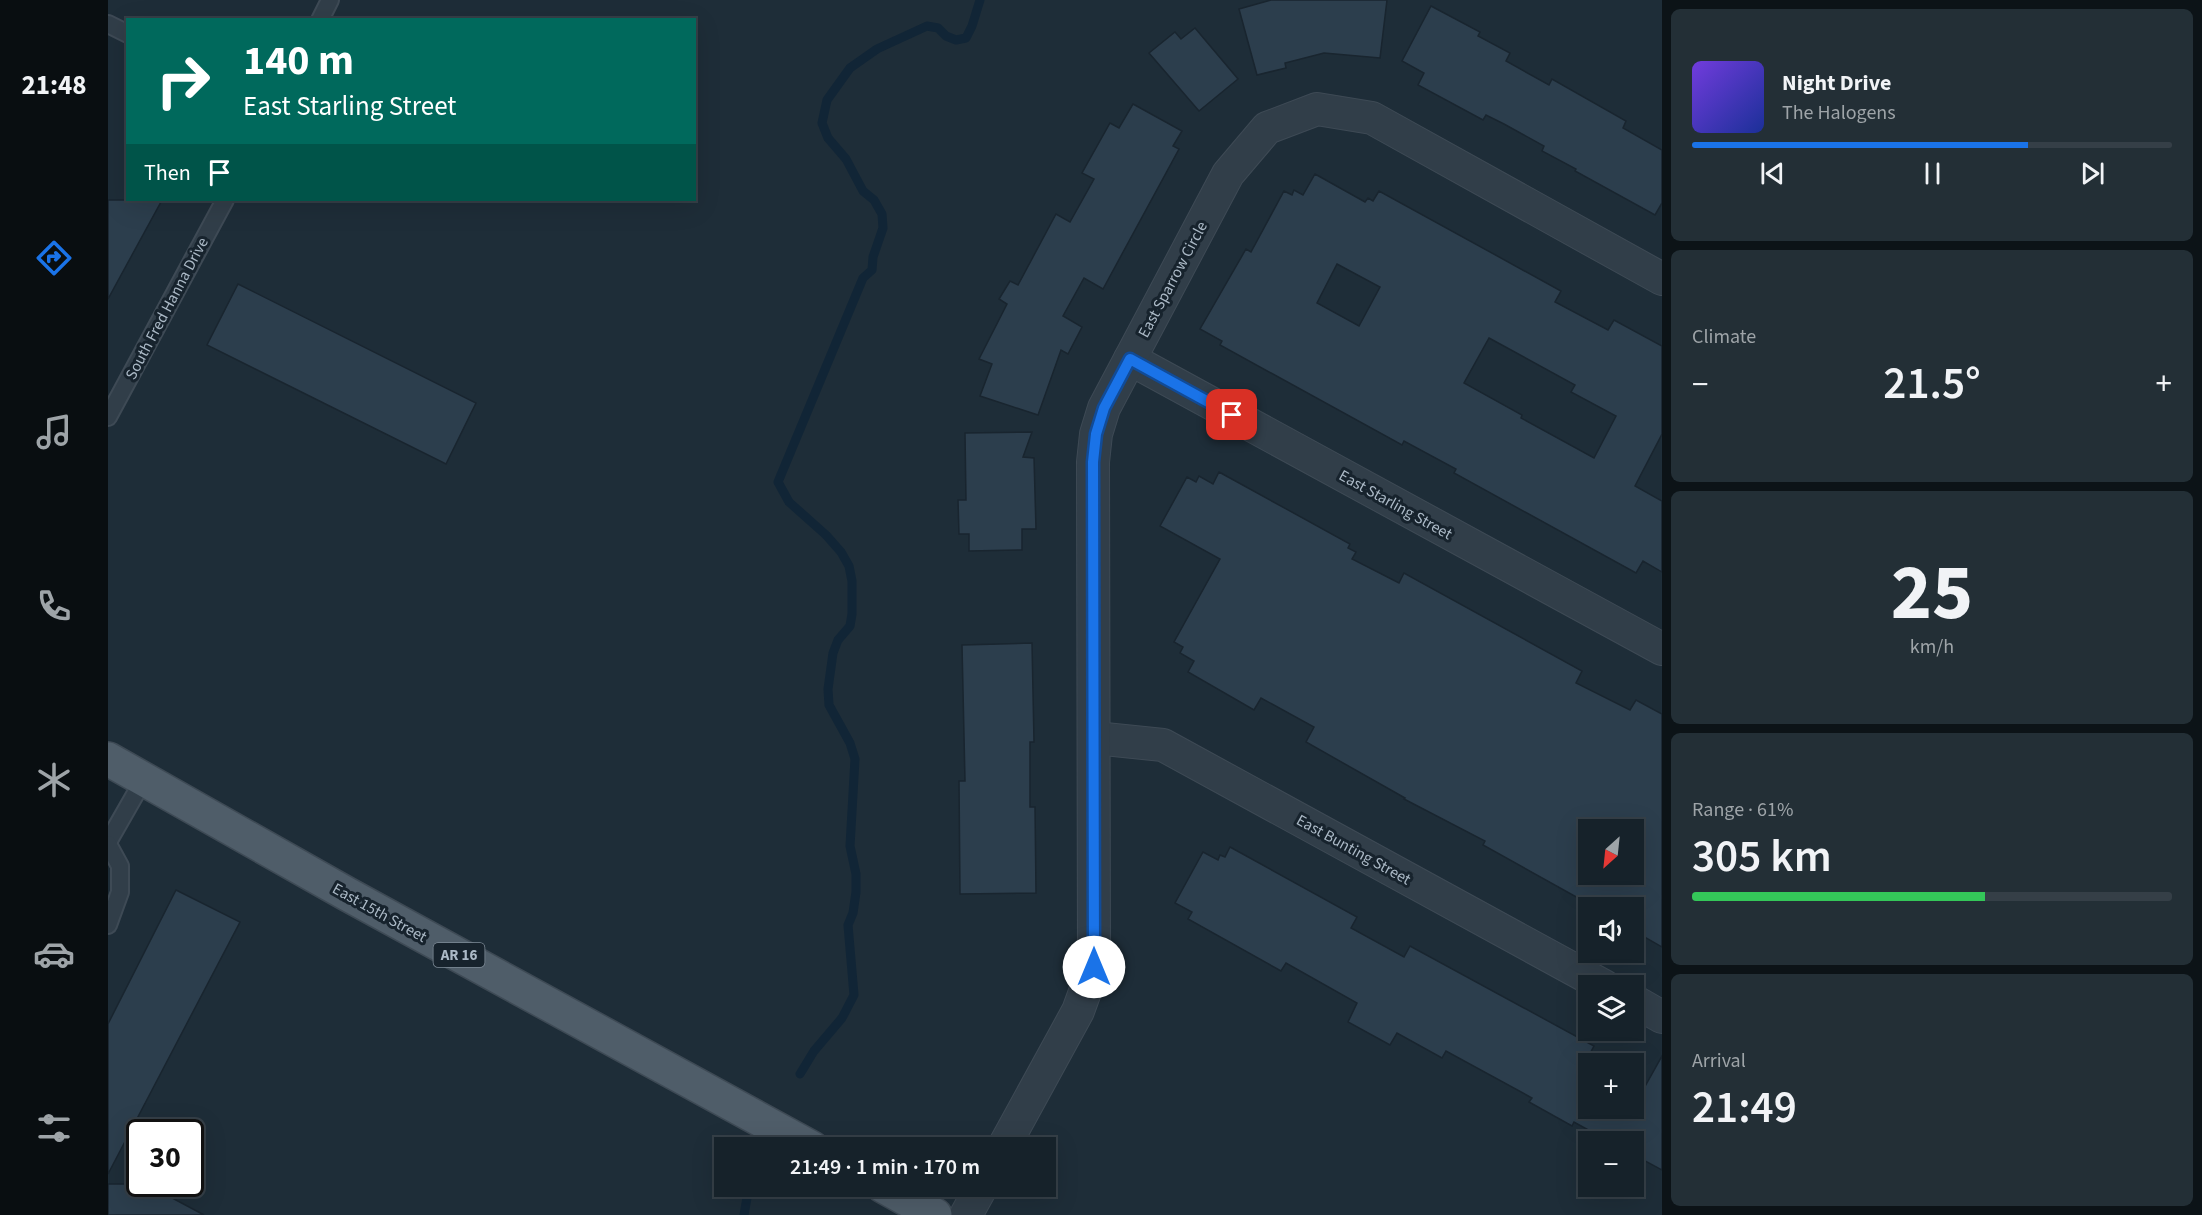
<!DOCTYPE html>
<html lang="en">
<head>
<meta charset="utf-8">
<style>
  body { margin:0; font-family:"Source Sans 3",sans-serif; background:#232f36; color:#f1f3f6; height:100vh; display:flex; flex-direction:column; font-size:22px; white-space:nowrap }
  * { box-sizing:border-box; margin:0 }
  p { font-size:20px; color:#9ea4a8 }
  .icon { flex:none; width:33px; height:33px; fill:none; stroke:currentColor; stroke-width:2; stroke-linecap:round; stroke-linejoin:round }
  .map { position:relative; flex:1; overflow:hidden }
  .sheet { display:flex; flex-direction:column; gap:9px; padding:9px; background:#0c1317; width:540px }
  .sheet>* { flex:none }
  .banner { position:absolute; left:18px; top:18px; width:570px; height:183px; border-radius:0px; box-shadow:0 6px 24px #0002,0 0 0 2px #353f47; background:#00695c; color:#fff; overflow:hidden }
  .needle { width:39px; rotate:207deg }
  .tools { position:absolute; left:1470px; top:819px; display:grid; gap:12px }
  .tools a { display:grid; place-items:center; width:66px; height:66px; border-radius:0px; background:#16222a; box-shadow:0 6px 24px #0002,0 0 0 2px #353f47; font-size:30px }
  .speed { position:absolute; left:18px; top:1119px; display:flex; gap:12px; font-size:30px; font-weight:700; text-align:center }
  .speed>* { display:grid; place-content:center; width:78px; height:78px; border-radius:50%; background:#16222a; box-shadow:0 6px 24px #0002,0 0 0 2px #353f47; line-height:1 }
  .speed .limit { border:3px solid #111; border-radius:9px; background:#fff; color:#111 }
  .pin { position:absolute; display:grid; place-items:center; width:51px; height:51px; color:#fff; margin:-26px; border-radius:12px; box-shadow:0 3px 9px #0006 }
  .me { position:absolute; width:66px; margin:-33px; rotate:0deg; stroke-linejoin:round; filter:drop-shadow(0 0 4px #0008) }
  .turn { display:flex; align-items:center; gap:21px; height:126px; padding:0 18px; font-size:27px }
  .turn .icon { width:78px; height:78px; stroke-width:2.5 }
  .turn b { display:block; font-size:42px; line-height:51px }
  .then { display:flex; align-items:center; height:57px; padding:0 18px; background:#0003; gap:12px; font-size:22px }
  .big { font-size:45px; font-weight:600; line-height:1.1 }
  .sheet .widget { flex:1; display:flex; flex-direction:column; justify-content:center; gap:9px; min-width:0; padding:0 21px; border-radius:9px; background:#232f36 }
  .sheet .dial { align-items:center; gap:0 }
  .dial b { font-size:78px; line-height:1 }
  .song { display:flex; align-items:center; gap:18px }
  .cover { width:72px; height:72px; border-radius:9px; background:linear-gradient(135deg,hsl(260 70% 55%),hsl(230 70% 35%)) }
  .played { height:6px; border-radius:3px; background:linear-gradient(90deg,#1a73e8 70%,#353f47 70%) }
  .keys { display:flex; justify-content:space-around; direction:ltr }
  .heat { display:flex; justify-content:space-between; align-items:center; font-size:33px; direction:ltr }
  .charge { height:9px; border-radius:4px; background:linear-gradient(90deg,#34c759 61%,#353f47 0) }
  .trip { position:absolute; left:606px; top:1137px; width:342px; height:60px; border-radius:0px; background:#16222a; box-shadow:0 6px 24px #0002,0 0 0 2px #353f47; font-weight:600; line-height:60px; text-align:center }
  main { display:flex; flex:1; min-height:0 }
  .dock { display:flex; flex-direction:column; width:108px; justify-content:space-around; align-items:center; background:#090e11; color:#9ea4a8 }
  .dock .icon { width:42px; height:42px }
  .dock .active { color:#1a73e8 }
  .dock b { font-size:27px; color:#f1f3f6 }
  .map>svg:first-child { display:block }
  .lines { fill:none; stroke-linecap:round; stroke-linejoin:round }
  .stream { stroke:#112536; stroke-width:9 }
  .building { fill:#2c3e4d; stroke:#19252f; stroke-width:1.5; fill-rule:evenodd }
  .service-casing { stroke:#3e4a55; stroke-width:20 }
  .minor-casing { stroke:#3e4a55; stroke-width:34 }
  .primary-casing { stroke:#3e4a55; stroke-width:36 }
  .service { stroke:#313e49; stroke-width:16 }
  .minor { stroke:#313e49; stroke-width:32 }
  .primary { stroke:#4f5d69; stroke-width:33 }
  .route-casing { stroke:#114b97; stroke-width:15 }
  .route { stroke:#1a73e8; stroke-width:10 }
  .labels { text-anchor:middle; stroke-width:6; stroke-linejoin:round; paint-order:stroke }
  .shield { fill:#17232d; stroke:#7f8c98; stroke-width:1.5 }
  .shield-label { font-size:15px; font-weight:bold; fill:#abb9c6 }
  .street-label { font-size:16px; fill:#abb9c6; stroke:#17232d }
</style>
</head>
<body>
<main>
<nav class="dock">
<b>21:48</b>
<svg class="icon active" aria-label="directions" viewBox="0 0 24 24"><path d="M12 3l9 9-9 9-9-9zM9 14v-3h6M13 9l2 2-2 2"/></svg>
<svg class="icon" aria-label="music" viewBox="0 0 24 24"><path d="M9 18V5l10-2v13"/><circle cx="6" cy="18" r="3"/><circle cx="16" cy="16" r="3"/></svg>
<svg class="icon" aria-label="phone" viewBox="0 0 24 24"><path d="M5 4h4l2 5-3 2q2 4 5 5l2-3 5 2v4C11 20 4 13 5 4z"/></svg>
<svg class="icon" aria-label="climate" viewBox="0 0 24 24"><path d="M12 3v18M4 7l16 10M4 17L20 7"/></svg>
<svg class="icon" aria-label="car" viewBox="0 0 24 24"><path d="M5 17H2v-5l4-1 3-4h7l3 4 3 1v5h-3M9 17h6M6 11h13"/><circle cx="7" cy="17" r="2"/><circle cx="17" cy="17" r="2"/></svg>
<svg class="icon" aria-label="filters" viewBox="0 0 24 24"><path d="M4 7h16M4 17h16"/><circle cx="9" cy="7" r="2"/><circle cx="15" cy="17" r="2"/></svg>
</nav>
<div class="map">
<svg width="1554" height="1215" viewBox="0 0 1554 1215">
  <rect width="100%" height="100%" fill="#1e2d38"/>
  <g class="lines">
    <g class="stream">
      <polyline points="692,1074 706,1051 734,1018 746,995 740,925 745,913 748,892 748,874 742,846 747,759 742,743 721,705 720,689 725,653 730,640 742,626 744,614 744,581 741,566 733,552 718,535 681,502 670,482 755,278 764,270 765,257 775,228 774,214 766,200 755,191 738,159 720,138 714,123 719,100 742,68 769,49 819,26 830,28 838,36 848,40 858,38 864,26 872,0"/>
      <polyline points="655,1148 657,1141"/>
      <polyline points="636,1215 641,1186"/>
    </g>
  </g>
  <g class="building">
    <polygon points="1163,0 1279,0 1272,58 1216,53 1177,63 1178,68 1149,75 1131,9"/>
    <polygon points="1323,6 1372,32 1370,36 1402,53 1398,61 1441,85 1444,79 1518,121 1515,128 1554,150 1554,203 1547,215 1467,171 1468,169 1434,151 1436,146 1396,124 1378,115 1375,120 1310,85 1316,73 1294,61"/>
    <polygon points="1087,28 1130,79 1091,111 1041,53 1067,32 1073,39"/>
    <polygon points="1025,104 1074,131 1065,146 1071,149 995,289 976,278 955,316 974,327 960,354 953,350 930,415 872,396 884,364 871,359 899,304 891,299 902,281 910,285 948,214 962,222 986,179 974,173 1002,123 1011,128"/>
    <path d="M1207 174 1257 202 1260 198 1265 201 1271 191 1453 291 1447 302 1500 330 1506 320 1554 346V434L1527 486 1554 501V572L1535 561 1528 573 1346 473 1348 469 1296 441 1294 445 1112 345 1114 341 1092 329 1138 249 1143 252 1176 191 1184 195 1186 190 1195 195ZM1229 264 1272 287 1251 326 1209 303ZM1381 338 1467 385 1463 392 1508 416 1486 458 1413 418 1414 415 1356 383Z"/>
    <polygon points="0,200 54,200 0,299"/>
    <polygon points="130,284 368,403 338,464 99,345"/>
    <polygon points="924,432 915,457 926,458 928,529 914,529 914,550 861,551 861,534 851,534 850,500 858,500 857,433"/>
    <path d="M1111 472 1242 544 1240 548 1248 552 1244 559 1291 583 1296 573 1474 671 1468 683 1522 710 1528 700 1554 714V947L1526 931V908H1488L1375 845 1377 841 1296 799 1297 798 1198 742 1206 727 1153 698 1146 710 1080 672 1086 661 1072 653 1075 647 1066 642 1112 559 1052 526 1079 477 1088 482 1091 476 1105 484ZM1480 830H1526V874H1480Z"/>
    <polygon points="924,643 926,742 922,742 922,807 927,807 928,893 852,894 851,781 857,781 854,645"/>
    <polygon points="1122,847 1249,917 1243,928 1296,957 1302,946 1486,1046 1479,1059 1480,1108 1526,1108 1526,1085 1535,1090 1554,1056 1554,1170 1526,1155 1526,1142 1502,1142 1466,1122 1464,1126 1421,1102 1424,1098 1338,1051 1334,1058 1289,1033 1282,1045 1240,1022 1249,1003 1178,963 1173,971 1080,919 1084,912 1067,903 1095,852 1110,860 1112,855 1117,857"/>
    <polygon points="68,890 132,922 0,1174 0,1024"/>
    <polygon points="0,1184 38,1184 96,1215 0,1215"/>
  </g>
  <g class="lines">
    <defs>
      <g id="service">
        <polyline points="212,20 222,0"/>
        <polyline points="0,24 20,34"/>
        <polyline points="0,417 117,200"/>
        <polyline points="0,842 36,779"/>
        <polyline points="0,844 12,866 12,892 0,925"/>
      </g>
      <g id="minor">
        <polyline points="1022,359 1554,649"/>
        <polyline points="987,738 1055,745 1496,986"/>
        <polyline points="1526,1001 1554,1017"/>
        <polyline points="895,1148 970,1011 986,967 985,462 988,434 996,408 1120,174 1159,128 1209,109 1264,118 1554,279"/>
        <polyline points="858,1215 874,1186"/>
      </g>
      <g id="primary">
        <polyline points="0,759 239,894 704,1148"/>
        <polyline points="775,1186 827,1215"/>
      </g>
    </defs>
    <use href="#service" class="service-casing"/>
    <use href="#minor" class="minor-casing"/>
    <use href="#primary" class="primary-casing"/>
    <use href="#service" class="service"/>
    <use href="#minor" class="minor"/>
    <use href="#primary" class="primary"/>
  </g>
  <g class="lines">
    <defs>
      <polyline id="route" points="986,967 985,462 988,434 996,408 1022,359 1124,415"/>
    </defs>
    <use href="#route" class="route-casing"/>
    <use href="#route" class="route"/>
  </g>
  <g class="labels">
    <rect class="shield" x="325.5" y="943" width="51" height="24" rx="4.5"/>
    <g class="shield-label">
      <text x="351" y="960">AR 16</text>
    </g>
    <g class="street-label">
      <text transform="translate(1064 279) rotate(-62)" y="6">East Sparrow Circle</text>
      <text transform="translate(58 308) rotate(-62)" y="6">South Fred Hanna Drive</text>
      <text transform="translate(1288 504) rotate(29)" y="6">East Starling Street</text>
      <text transform="translate(1246 849) rotate(29)" y="6">East Bunting Street</text>
      <text transform="translate(272 912) rotate(29)" y="6">East 15th Street</text>
    </g>
  </g>
</svg>
<div class="tools">
<a><svg class="needle" viewBox="-14 -14 28 28"><path d="M0-13l5 13h-10z" fill="#e53935"/><path d="M0 13l5-13h-10z" fill="#9ea4a8"/></svg></a>
<a><svg class="icon" aria-label="sound" viewBox="0 0 24 24"><path d="M4 9h4l5-4v14l-5-4H4zM17 9q2 3 0 6"/></svg></a>
<a><svg class="icon" aria-label="layers" viewBox="0 0 24 24"><path d="M12 4l9 5-9 5-9-5zM3 14l9 5 9-5"/></svg></a>
<a>+</a>
<a>−</a>
</div>
<div class="speed"><div class="limit">30</div></div>
<div class="pin" style="left:1124px;top:415px;background:#d93025"><svg class="icon" aria-label="arrive" viewBox="0 0 24 24"><path d="M6 21V4h12l-3 4 3 4H6"/></svg></div>
<svg class="me" style="left:986px;top:967px" viewBox="-20 -20 40 40"><circle r="19" fill="#fff"/><path d="M0-13L10 11 0 6-10 11z" fill="#1a73e8"/></svg>
<div class="trip">21:49 · 1 min · 170 m</div>
<div class="banner">
<div class="turn"><svg class="icon" aria-label="right" viewBox="0 0 24 24"><path d="M7 20v-9h11M14 6l5 5-5 5"/></svg><div><b>140 m</b>East Starling Street</div></div>
<div class="then">Then<svg class="icon" aria-label="arrive" viewBox="0 0 24 24"><path d="M6 21V4h12l-3 4 3 4H6"/></svg></div>
</div>
</div>
<section class="sheet">
<div class="widget">
<div class="song"><i class="cover"></i><div><b>Night Drive</b><p>The Halogens</p></div></div>
<div class="played"></div>
<div class="keys"><svg class="icon" aria-label="previous" viewBox="0 0 24 24"><path d="M18 5L8 12l10 7zM5 5v14"/></svg><svg class="icon" aria-label="pause" viewBox="0 0 24 24"><path d="M8 5v14M16 5v14"/></svg><svg class="icon" aria-label="next" viewBox="0 0 24 24"><path d="M6 5l10 7-10 7zM19 5v14"/></svg></div>
</div>
<div class="widget"><p>Climate</p>
<div class="heat"><a>−</a><b class="big">21.5°</b><a>+</a></div>
</div>
<div class="widget dial"><b>25</b><p>km/h</p></div>
<div class="widget"><p>Range · 61%</p><b class="big">305 km</b><div class="charge"></div></div>
<div class="widget"><p>Arrival</p><b class="big">21:49</b></div>
</section>
</main>
</body>
</html>
